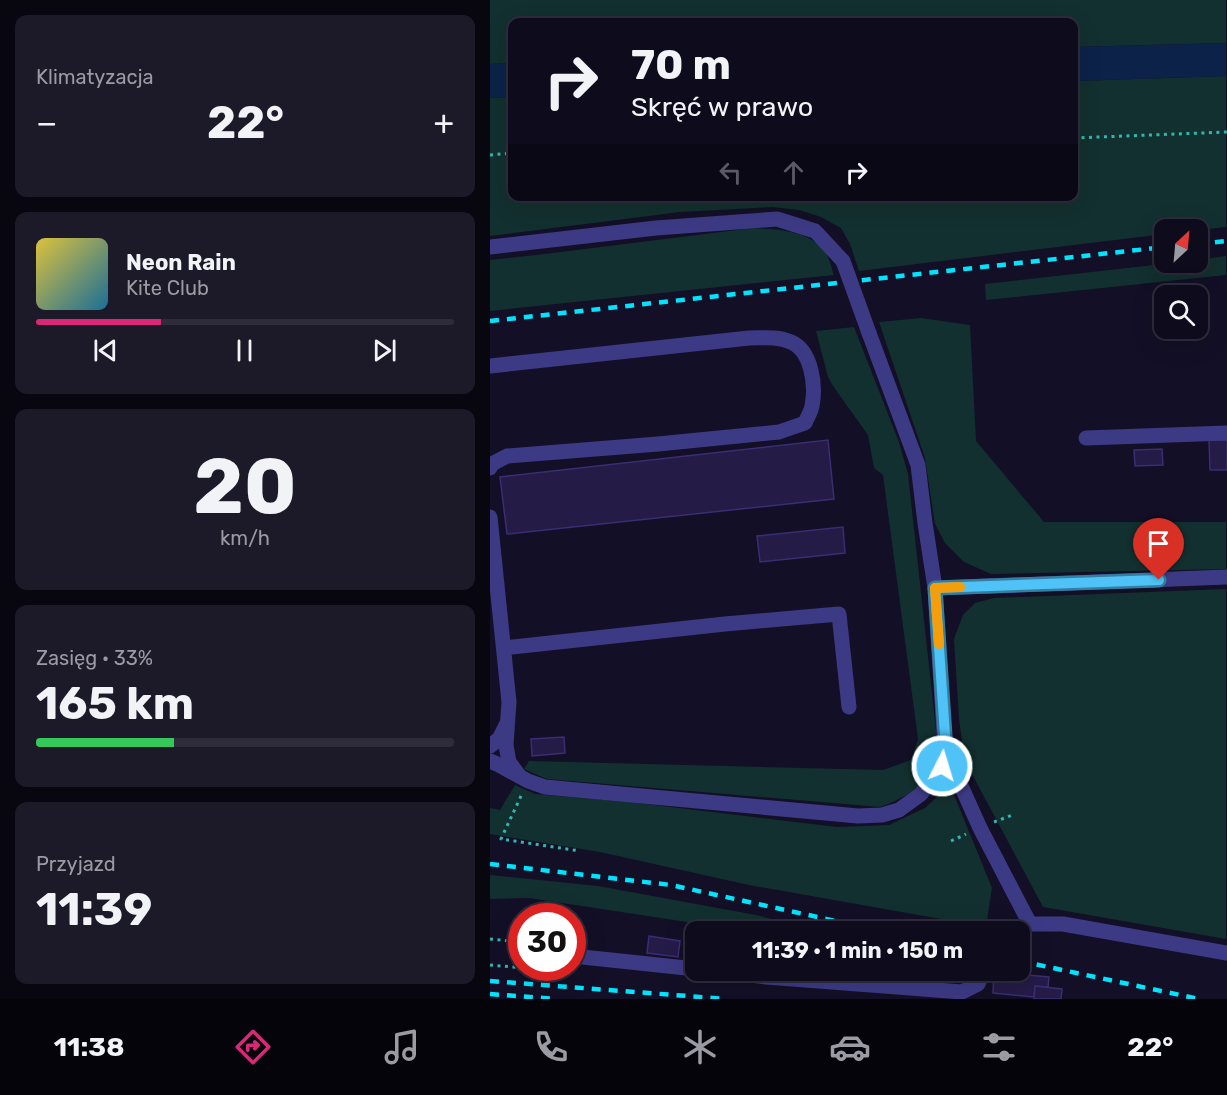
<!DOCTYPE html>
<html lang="pl">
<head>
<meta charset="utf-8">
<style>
  body { margin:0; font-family:Rubik,sans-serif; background:#1c1929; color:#f1f3f6; height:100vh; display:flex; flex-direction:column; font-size:22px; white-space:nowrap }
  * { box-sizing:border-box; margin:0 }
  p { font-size:20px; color:#9b9ba3 }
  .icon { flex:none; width:33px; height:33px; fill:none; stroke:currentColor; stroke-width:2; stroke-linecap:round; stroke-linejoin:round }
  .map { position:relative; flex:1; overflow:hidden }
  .drawer { display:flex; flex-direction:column; gap:15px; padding:15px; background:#08060f; width:490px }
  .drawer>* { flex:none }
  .hud { position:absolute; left:18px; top:18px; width:570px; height:183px; border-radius:12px; box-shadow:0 6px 24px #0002,0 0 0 2px #2e2b3b; background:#0e0b1c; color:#f1f3f6; overflow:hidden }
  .needle { width:39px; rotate:26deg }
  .tools { position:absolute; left:664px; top:219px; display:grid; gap:12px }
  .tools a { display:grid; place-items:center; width:54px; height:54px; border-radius:12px; background:#0e0b1c; box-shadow:0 6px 24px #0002,0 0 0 2px #2e2b3b; font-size:30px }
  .speed { position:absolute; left:18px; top:903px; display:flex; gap:12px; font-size:30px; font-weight:700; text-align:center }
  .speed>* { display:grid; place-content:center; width:78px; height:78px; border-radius:50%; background:#0e0b1c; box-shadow:0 6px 24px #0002,0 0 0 2px #2e2b3b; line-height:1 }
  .speed .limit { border:9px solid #d22; background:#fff; color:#111 }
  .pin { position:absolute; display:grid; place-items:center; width:51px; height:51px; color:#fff; margin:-62px -26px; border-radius:50% 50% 50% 0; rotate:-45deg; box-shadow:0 0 6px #0007 }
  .pin .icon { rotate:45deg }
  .me { position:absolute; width:66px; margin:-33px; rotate:5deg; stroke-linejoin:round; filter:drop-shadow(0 0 4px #0008) }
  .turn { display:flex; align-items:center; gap:21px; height:126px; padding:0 24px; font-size:27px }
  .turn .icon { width:78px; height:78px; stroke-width:2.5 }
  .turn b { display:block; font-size:42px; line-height:51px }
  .lanes { display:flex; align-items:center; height:57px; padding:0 24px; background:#0003; justify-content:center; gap:30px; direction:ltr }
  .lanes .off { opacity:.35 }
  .big { font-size:45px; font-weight:700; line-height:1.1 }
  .drawer .card { flex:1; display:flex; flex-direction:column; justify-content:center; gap:9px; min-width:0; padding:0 21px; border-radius:12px; background:#1c1929 }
  .drawer .dial { align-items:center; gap:0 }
  .dial b { font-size:78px; line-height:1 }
  .song { display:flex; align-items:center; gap:18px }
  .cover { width:72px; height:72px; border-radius:9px; background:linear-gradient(135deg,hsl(50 70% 55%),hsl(200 70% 35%)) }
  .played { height:6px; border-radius:3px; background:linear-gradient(90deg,#db2777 30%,#2e2b3b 30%) }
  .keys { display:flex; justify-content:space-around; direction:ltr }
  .heat { display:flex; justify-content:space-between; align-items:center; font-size:33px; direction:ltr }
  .charge { height:9px; border-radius:4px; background:linear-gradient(90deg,#34c759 33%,#2e2b3b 0) }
  .trip { position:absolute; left:195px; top:921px; width:345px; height:60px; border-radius:12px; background:#0e0b1c; box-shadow:0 6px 24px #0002,0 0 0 2px #2e2b3b; font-weight:700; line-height:60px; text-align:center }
  .dock { display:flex; height:96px; justify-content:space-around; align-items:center; background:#06040b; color:#9b9ba3 }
  .dock .icon { width:42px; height:42px }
  .dock .selected { color:#db2777 }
  .dock b { font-size:27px; color:#f1f3f6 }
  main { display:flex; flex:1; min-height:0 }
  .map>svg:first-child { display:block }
  .green { fill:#12302f }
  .water { fill:#0c2248 }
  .building { fill:#241b47; stroke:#3b2d73; stroke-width:1.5 }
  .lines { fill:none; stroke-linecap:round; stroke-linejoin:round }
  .path { stroke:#2fb8b0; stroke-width:3; stroke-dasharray:3 4.5; stroke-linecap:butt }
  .minor { stroke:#3d3a85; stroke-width:15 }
  .rail { stroke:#00e5ff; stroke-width:4.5; stroke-dasharray:9 8; stroke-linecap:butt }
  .minor-bridge { stroke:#3d3a85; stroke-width:15 }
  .route-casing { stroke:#337fa1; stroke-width:15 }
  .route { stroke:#4fc3f7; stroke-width:10 }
  .slow { stroke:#f59e0b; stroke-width:10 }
</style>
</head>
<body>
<main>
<section class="drawer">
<div class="card"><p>Klimatyzacja</p>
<div class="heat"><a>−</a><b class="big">22°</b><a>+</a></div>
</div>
<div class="card">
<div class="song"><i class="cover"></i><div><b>Neon Rain</b><p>Kite Club</p></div></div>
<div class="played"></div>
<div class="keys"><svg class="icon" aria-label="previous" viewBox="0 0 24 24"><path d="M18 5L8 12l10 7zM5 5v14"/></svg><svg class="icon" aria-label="pause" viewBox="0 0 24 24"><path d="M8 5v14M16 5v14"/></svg><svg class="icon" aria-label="next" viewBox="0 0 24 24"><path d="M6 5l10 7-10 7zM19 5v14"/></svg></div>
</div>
<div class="card dial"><b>20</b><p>km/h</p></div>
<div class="card"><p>Zasięg · 33%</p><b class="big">165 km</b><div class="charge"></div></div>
<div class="card"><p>Przyjazd</p><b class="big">11:39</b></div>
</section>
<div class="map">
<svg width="737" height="999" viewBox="0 0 737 999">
  <rect width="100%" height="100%" fill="#130f26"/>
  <g class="green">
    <polygon points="0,0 736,0 736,43 584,47 584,22 22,22 22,63 0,64"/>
    <polygon points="736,76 736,227 708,230 675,230 675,234 369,271 360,244 351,228 331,217 309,210 282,207 190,212 0,236 0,98 22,97 22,196 584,196 584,81"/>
    <path d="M263 228C285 229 317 230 333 249 339 255 341 267 344 275L0 311V260L55 254Z"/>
    <polygon points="736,256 736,275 496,300 495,284 682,263 708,262 708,260"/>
    <polygon points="431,318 480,325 486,441 554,522 736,522 736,569 501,574 474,562 455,543 445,524 435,458 389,322"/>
    <path d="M364 327 409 442 418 474 446 730C448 776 431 792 390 807L57 779 34 769 39 761 393 770 421 760 428 739 393 475 384 468 378 435 343 386 338 377 326 331Z"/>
    <polygon points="736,589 736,939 553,907 475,761 469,719 464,639 473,615 485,603 504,598"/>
    <polygon points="25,785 45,794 139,802 347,827 399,825 435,808 460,785 502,888 496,927 259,885 110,852 0,834 0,808 10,810"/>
    <polygon points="0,875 108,886 266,915 327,931 209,931 197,922 39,898 0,899"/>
  </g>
  <g class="water">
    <polygon points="736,43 736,76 584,81 584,47"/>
    <polygon points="22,63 22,97 0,98 0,64"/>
  </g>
  <g class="building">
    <polygon points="338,440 344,499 17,534 10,477"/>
    <polygon points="719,440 737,440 737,470 720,470"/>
    <polygon points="672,449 673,465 645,466 644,450"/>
    <polygon points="353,527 355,553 270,562 267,536"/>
    <polygon points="74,737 75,753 42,756 41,739"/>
    <polygon points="159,936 190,941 188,957 157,953"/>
    <polygon points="458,970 473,970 472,981 457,979"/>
    <polygon points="504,972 559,977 558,987 545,986 544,997 503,993"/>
    <polygon points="545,986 572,989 571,999 544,999"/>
  </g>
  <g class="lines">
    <g class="path">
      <polyline points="584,138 737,132"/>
      <polyline points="0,155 22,153"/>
      <polyline points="31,796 11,839 90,851"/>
      <polyline points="504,822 525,814"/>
      <polyline points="461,841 476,834"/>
      <polyline points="0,939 32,942"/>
      <polyline points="0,965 56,970"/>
    </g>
    <g class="minor">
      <polyline points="0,247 166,228 287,219 325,231 353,261"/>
      <path d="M0 366 259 338C273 338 287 336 301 342 322 351 326 386 322 406 321 412 317 418 315 423L289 432 168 444 17 456 2 464 0 468"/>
      <polyline points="596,438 737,433"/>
      <polyline points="0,517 19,702 16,745 19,762 28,774"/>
      <polyline points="445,588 737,577"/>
      <polyline points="14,648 235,624 349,614 359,707"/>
      <polyline points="0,746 9,739 16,725"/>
      <polyline points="455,750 490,828 540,924"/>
      <polyline points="0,761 7,764 38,781 55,787 368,816 392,815 409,810 431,794 452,766 455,750 445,588 435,523 428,465 379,333"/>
      <polyline points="530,932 540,924 573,924 737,953"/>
      <polyline points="83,956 206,969"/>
      <polyline points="219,970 276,977 472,992 488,984 494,970"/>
    </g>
    <g class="rail">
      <polyline points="708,244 737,241"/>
      <polyline points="0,321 675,247"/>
      <polyline points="0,864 181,885 396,932"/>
      <polyline points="530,961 709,999"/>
      <polyline points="0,981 237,999"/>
      <polyline points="0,994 66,999"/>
    </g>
    <polyline class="minor-bridge" points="353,261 379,333"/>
  </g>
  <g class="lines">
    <defs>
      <polyline id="route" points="452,766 456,750 445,588 669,580"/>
    </defs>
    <use href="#route" class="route-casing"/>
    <use href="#route" class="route"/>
    <polyline class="slow" points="449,644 445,588 470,587"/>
  </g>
</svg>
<div class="tools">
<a><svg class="needle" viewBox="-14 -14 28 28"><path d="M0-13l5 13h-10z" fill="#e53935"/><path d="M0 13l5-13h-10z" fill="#9b9ba3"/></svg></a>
<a><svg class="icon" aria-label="search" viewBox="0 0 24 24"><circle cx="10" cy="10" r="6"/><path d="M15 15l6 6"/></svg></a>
</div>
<div class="speed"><div class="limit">30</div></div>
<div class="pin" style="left:669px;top:580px;background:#d93025"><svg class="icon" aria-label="arrive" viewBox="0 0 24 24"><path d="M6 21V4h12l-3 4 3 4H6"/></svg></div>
<svg class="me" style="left:452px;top:766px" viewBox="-20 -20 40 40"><circle r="17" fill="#4fc3f7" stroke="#fff" stroke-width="3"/><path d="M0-11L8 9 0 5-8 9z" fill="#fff"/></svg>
<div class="trip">11:39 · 1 min · 150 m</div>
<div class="hud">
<div class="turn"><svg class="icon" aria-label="right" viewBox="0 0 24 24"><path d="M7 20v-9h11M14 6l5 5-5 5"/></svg><div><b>70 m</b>Skręć w prawo</div></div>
<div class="lanes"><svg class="icon off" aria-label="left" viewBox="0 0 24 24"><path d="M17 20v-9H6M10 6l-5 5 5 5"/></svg><svg class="icon off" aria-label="ahead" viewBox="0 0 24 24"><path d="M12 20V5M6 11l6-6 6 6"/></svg><svg class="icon" aria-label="right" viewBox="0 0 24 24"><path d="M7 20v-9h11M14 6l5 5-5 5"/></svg></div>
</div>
</div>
</main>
<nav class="dock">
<b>11:38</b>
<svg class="icon selected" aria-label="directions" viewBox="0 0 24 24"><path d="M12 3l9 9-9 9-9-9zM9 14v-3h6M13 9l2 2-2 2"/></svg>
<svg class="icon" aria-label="music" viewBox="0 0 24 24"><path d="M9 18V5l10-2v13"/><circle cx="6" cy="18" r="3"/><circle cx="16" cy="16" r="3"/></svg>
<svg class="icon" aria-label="phone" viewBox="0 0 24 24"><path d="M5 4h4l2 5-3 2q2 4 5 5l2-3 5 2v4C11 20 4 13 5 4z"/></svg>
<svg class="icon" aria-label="climate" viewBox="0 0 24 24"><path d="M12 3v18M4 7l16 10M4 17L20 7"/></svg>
<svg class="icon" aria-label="car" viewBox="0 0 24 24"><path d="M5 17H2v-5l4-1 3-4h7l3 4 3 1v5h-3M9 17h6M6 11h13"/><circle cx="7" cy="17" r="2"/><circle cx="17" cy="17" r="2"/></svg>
<svg class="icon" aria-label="filters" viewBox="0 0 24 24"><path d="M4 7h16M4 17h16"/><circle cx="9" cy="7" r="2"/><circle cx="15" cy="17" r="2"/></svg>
<b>22°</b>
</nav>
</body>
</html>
